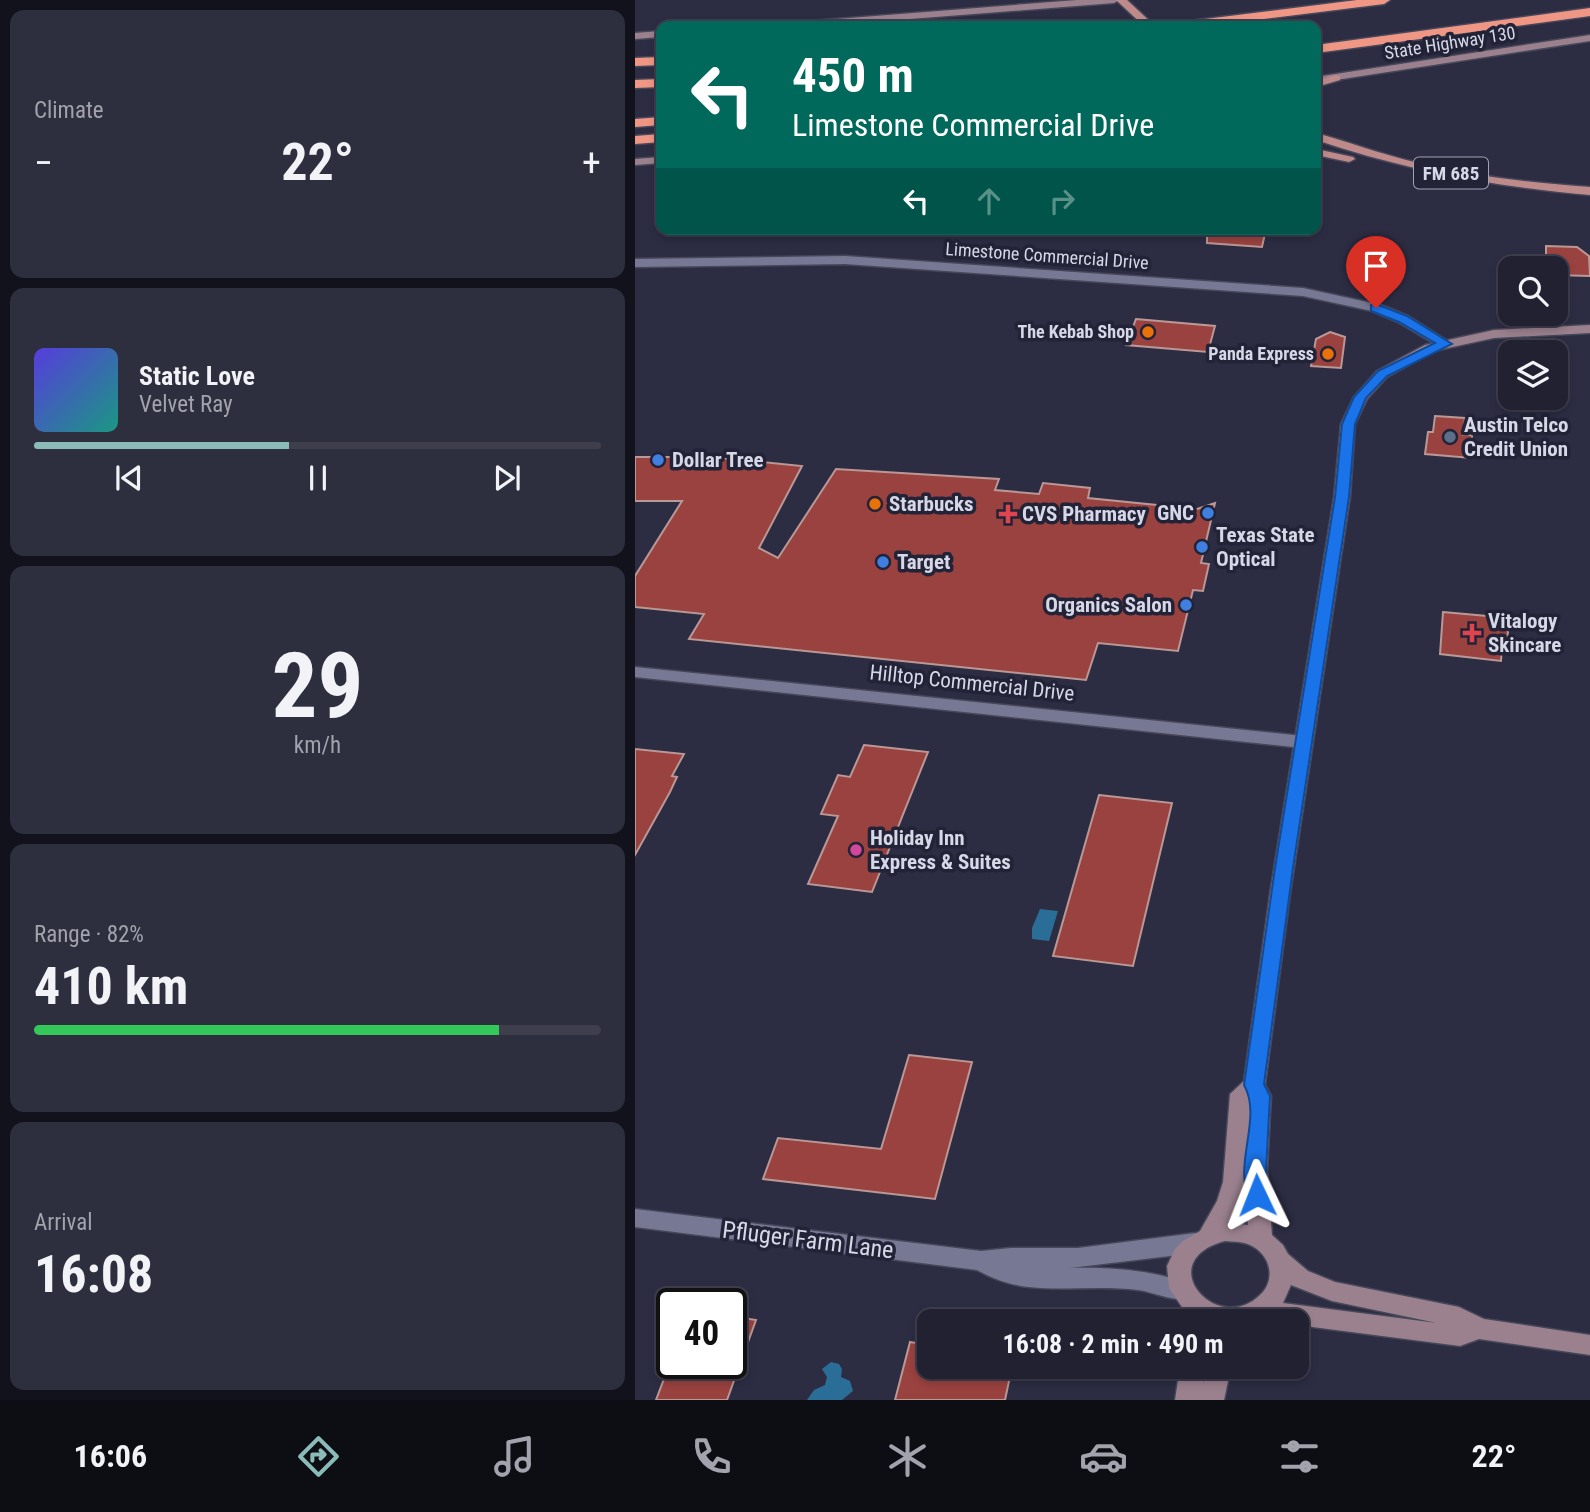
<!DOCTYPE html>
<html lang="en">
<head>
<meta charset="utf-8">
<style>
  body { margin:0; font-family:"Roboto Condensed",sans-serif; background:#2d2e3e; color:#f1f3f6; height:100vh; display:flex; flex-direction:column; font-size:26px; white-space:nowrap }
  * { box-sizing:border-box; margin:0 }
  p { font-size:23px; color:#a2a3ac }
  .icon { flex:none; width:38px; height:38px; fill:none; stroke:currentColor; stroke-width:2; stroke-linecap:round; stroke-linejoin:round }
  .map { position:relative; flex:1; overflow:hidden }
  .details { display:flex; flex-direction:column; gap:10px; padding:10px; background:#12121c; width:635px }
  .details>* { flex:none }
  .banner { position:absolute; left:21px; top:21px; width:665px; height:214px; border-radius:14px; box-shadow:0 4px 10px #0003,0 0 0 2px #3e3e4d; background:#00695c; color:#fff; overflow:hidden }
  .fabs { position:absolute; left:863px; top:256px; display:grid; gap:14px }
  .fabs a { display:grid; place-items:center; width:70px; height:70px; border-radius:14px; background:#212132; box-shadow:0 4px 10px #0003,0 0 0 2px #3e3e4d; font-size:35px }
  .speed { position:absolute; left:21px; top:1288px; display:flex; gap:14px; font-size:35px; font-weight:700; text-align:center }
  .speed>* { display:grid; place-content:center; width:91px; height:91px; border-radius:50%; background:#212132; box-shadow:0 4px 10px #0003,0 0 0 2px #3e3e4d; line-height:1 }
  .speed .limit { border:4px solid #111; border-radius:10px; background:#fff; color:#111 }
  .pin { position:absolute; display:grid; place-items:center; width:60px; height:60px; color:#fff; margin:-72px -30px; border-radius:50% 50% 50% 0; rotate:-45deg; box-shadow:0 0 7px #0007 }
  .pin .icon { rotate:45deg }
  .me { position:absolute; width:77px; margin:-38px; rotate:358deg; stroke-linejoin:round; filter:drop-shadow(0 0 5px #0008) }
  .turn { display:flex; align-items:center; gap:24px; height:147px; padding:0 21px; font-size:32px }
  .turn .icon { width:91px; height:91px; stroke-width:2.5 }
  .turn b { display:block; font-size:49px; line-height:60px }
  .lanes { display:flex; align-items:center; height:66px; padding:0 21px; background:#0003; justify-content:center; gap:35px; direction:ltr }
  .lanes .off { opacity:.35 }
  .big { font-size:52px; font-weight:700; line-height:1.1 }
  .details .tile { flex:1; display:flex; flex-direction:column; justify-content:center; gap:10px; min-width:0; padding:0 24px; border-radius:14px; background:#2d2e3e }
  .details .dial { align-items:center; gap:0 }
  .dial b { font-size:91px; line-height:1 }
  .song { display:flex; align-items:center; gap:21px }
  .cover { width:84px; height:84px; border-radius:10px; background:linear-gradient(135deg,hsl(250 70% 55%),hsl(170 70% 35%)) }
  .played { height:7px; border-radius:4px; background:linear-gradient(90deg,#8bbbb9 45%,#3e3e4d 45%) }
  .keys { display:flex; justify-content:space-around; direction:ltr }
  .heat { display:flex; justify-content:space-between; align-items:center; font-size:38px; direction:ltr }
  .charge { height:10px; border-radius:5px; background:linear-gradient(90deg,#34c759 82%,#3e3e4d 0) }
  .trip { position:absolute; left:282px; top:1309px; width:392px; height:70px; border-radius:14px; background:#212132; box-shadow:0 4px 10px #0003,0 0 0 2px #3e3e4d; font-weight:700; line-height:70px; text-align:center }
  .menu { display:flex; height:112px; justify-content:space-around; align-items:center; background:#0d0d14; color:#a2a3ac }
  .menu .icon { width:49px; height:49px }
  .menu .active { color:#8bbbb9 }
  .menu b { font-size:32px; color:#f1f3f6 }
  main { display:flex; flex:1; min-height:0 }
  .map>svg:first-child { display:block }
  .water { fill:#2a6e98 }
  .building { fill:#9a4240; stroke:#b99895; stroke-width:2 }
  .lines { fill:none; stroke-linecap:round; stroke-linejoin:round }
  .street-casing { stroke:#47475a; stroke-width:3 }
  .secondary-casing { stroke:#47475a; stroke-width:3 }
  .primary-casing { stroke:#47475a; stroke-width:3 }
  .highway-casing { stroke:#47475a; stroke-width:3 }
  .street { fill:#777893; fill-rule:evenodd }
  .secondary { fill:#9b818e; fill-rule:evenodd }
  .primary { fill:#bf8b8a; fill-rule:evenodd }
  .highway { fill:#ef9784; fill-rule:evenodd }
  .route { fill:#1a73e8; stroke:#114b97; stroke-width:2 }
  .food-dot { fill:#e8710a; stroke:#232338; stroke-width:2.5 }
  .service-dot { fill:#5c6f8a; stroke:#232338; stroke-width:2.5 }
  .shop-dot { fill:#3f7fe0; stroke:#232338; stroke-width:2.5 }
  .health-dot { fill:#e0444e; stroke:#232338; stroke-width:2.5 }
  .hotel-dot { fill:#d1479c; stroke:#232338; stroke-width:2.5 }
  .labels { text-anchor:middle; stroke-width:7; stroke-linejoin:round; paint-order:stroke }
  .far-street-label { font-size:18px; fill:#d7d8e7; stroke:#232338 }
  .far-poi-label { font-size:18px; font-weight:bold; fill:#d7d8e7; stroke:#232338; text-anchor:end }
  .shield { fill:#232338; stroke:#a1a2b2; stroke-width:2 }
  .shield-label { font-size:19px; font-weight:bold; fill:#d7d8e7 }
  .poi-label { font-size:21px; font-weight:bold; fill:#d7d8e7; stroke:#232338; text-anchor:start }
  .street-label { font-size:21px; fill:#d7d8e7; stroke:#232338 }
  .near-street-label { font-size:24px; fill:#d7d8e7; stroke:#232338 }
</style>
</head>
<body>
<main>
<section class="details">
<div class="tile"><p>Climate</p>
<div class="heat"><a>−</a><b class="big">22°</b><a>+</a></div>
</div>
<div class="tile">
<div class="song"><i class="cover"></i><div><b>Static Love</b><p>Velvet Ray</p></div></div>
<div class="played"></div>
<div class="keys"><svg class="icon" aria-label="previous" viewBox="0 0 24 24"><path d="M18 5L8 12l10 7zM5 5v14"/></svg><svg class="icon" aria-label="pause" viewBox="0 0 24 24"><path d="M8 5v14M16 5v14"/></svg><svg class="icon" aria-label="next" viewBox="0 0 24 24"><path d="M6 5l10 7-10 7zM19 5v14"/></svg></div>
</div>
<div class="tile dial"><b>29</b><p>km/h</p></div>
<div class="tile"><p>Range · 82%</p><b class="big">410 km</b><div class="charge"></div></div>
<div class="tile"><p>Arrival</p><b class="big">16:08</b></div>
</section>
<div class="map">
<svg width="955" height="1400" viewBox="0 0 955 1400">
  <rect width="100%" height="100%" fill="#2c2c43"/>
  <g class="water">
    <polygon points="405,909 423,911 414,941 397,939 397,928"/>
    <polygon points="196,1362 204,1364 207,1369 206,1377 215,1381 218,1391 207,1400 172,1400 179,1390 190,1385 192,1377 187,1369"/>
  </g>
  <g class="building">
    <polygon points="572,229 631,229 627,247 572,243"/>
    <polygon points="911,246 942,247 954,256 955,276 920,275 920,268 911,268"/>
    <polygon points="501,319 580,326 573,352 491,345"/>
    <polygon points="695,332 710,337 706,368 676,366 681,339"/>
    <polygon points="800,416 830,418 828,435 837,435 836,458 790,454 793,432 798,432"/>
    <polygon points="0,457 75,457 167,466 124,548 143,558 201,469 364,479 360,490 404,494 408,483 455,488 453,498 562,509 580,503 566,563 574,564 568,591 558,590 543,651 463,643 451,680 54,639 69,614 0,607 0,576 47,501 0,501"/>
    <polygon points="808,612 874,618 872,645 867,644 866,661 805,654"/>
    <polygon points="229,745 293,752 237,892 173,884 203,816 186,814 203,775 215,777"/>
    <polygon points="0,749 49,754 37,776 42,777 35,792 0,855"/>
    <polygon points="464,795 537,803 498,966 418,956"/>
    <polygon points="274,1055 337,1062 300,1199 128,1179 143,1138 246,1149"/>
    <polygon points="96,1316 121,1320 92,1400 21,1400 35,1363 96,1363"/>
    <polygon points="275,1342 294,1345 294,1367 377,1367 370,1400 260,1400"/>
  </g>
  <g class="lines">
    <defs>
      <g id="street">
        <polygon points="210,256 668,288 746,305 773,316 817,344 810,348 805,347 763,322 737,311 668,296 210,264 0,267 0,259"/>
        <polygon points="0,667 668,736 677,742 668,748 0,677"/>
        <path d="M0 1209 346 1251 376 1248H443L560 1233 568 1236 572 1243 568 1250 560 1253 435 1268C477 1267 516 1270 556 1284L559 1291 556 1298C540 1303 519 1292 503 1290 466 1285 430 1291 394 1287 375 1285 358 1279 342 1270L0 1227Z"/>
      </g>
      <g id="secondary">
        <polygon points="442,0 484,0 479,3 186,26 146,26 151,23"/>
        <polygon points="26,31 26,37 0,39 0,33"/>
        <polygon points="955,35 955,41 681,83 681,77"/>
        <polygon points="26,157 26,163 0,165 0,159"/>
        <path d="M955 325V333L859 338 799 351 752 377 732 399 720 424 715 497 655 894 630 1085 636 1096 632 1171 637 1235 648 1245 653 1254 673 1271 700 1282 824 1307 849 1319 955 1335V1355L844 1339 825 1346 662 1325V1321H568L549 1310 534 1288 532 1266 540 1249 548 1241 565 1231 582 1201 588 1182 595 1094 609 1081 635 894 699 497 706 424 719 397 742 371 790 345 859 330ZM610 1182 613 1225 593 1223 605 1202ZM590 1241C598 1242 609 1241 617 1246 636 1256 641 1280 625 1295 582 1337 515 1261 590 1241ZM656 1285 697 1301 802 1323 648 1303Z"/>
        <polygon points="545,1367 569,1367 568,1383 572,1367 596,1367 589,1400 540,1400"/>
      </g>
      <g id="primary">
        <polygon points="481,0 492,0 520,26 509,26"/>
        <polygon points="701,75 705,76 705,80 681,87 681,81"/>
        <path d="M681 133C714 142 746 154 779 162 837 176 896 183 955 187V195C861 187 770 170 681 140Z"/>
        <polygon points="681,149 718,157 720,159 714,162 681,155"/>
      </g>
      <g id="highway">
        <polygon points="722,0 755,0 749,4 572,26 540,26 546,22"/>
        <polygon points="955,8 955,16 681,53 681,45"/>
        <polygon points="26,57 26,65 0,66 0,58"/>
        <polygon points="26,79 26,87 0,88 0,80"/>
        <polygon points="26,117 26,125 0,127 0,119"/>
        <polygon points="26,134 26,142 0,144 0,136"/>
      </g>
    </defs>
    <use href="#street" class="street-casing"/>
    <use href="#secondary" class="secondary-casing"/>
    <use href="#primary" class="primary-casing"/>
    <use href="#highway" class="highway-casing"/>
    <use href="#street" class="street"/>
    <use href="#secondary" class="secondary"/>
    <use href="#primary" class="primary"/>
    <use href="#highway" class="highway"/>
  </g>
  <path class="route" d="M741 304 772 316 817 344 752 376 731 398 720 424 714 497 658 868 629 1084 635 1096 631 1171 633 1195 630 1200 622 1203 615 1200C597 1166 628 1118 609 1085L640 868 700 497 707 424 719 397 743 371 800 343 764 322 736 311V305Z"/>
  <g class="food-dot">
    <circle cx="513" cy="332" r="7"/>
    <circle cx="693" cy="354" r="7"/>
    <circle cx="240" cy="504" r="7"/>
  </g>
  <circle class="service-dot" cx="815" cy="437" r="7"/>
  <g class="shop-dot">
    <circle cx="23" cy="460" r="7"/>
    <circle cx="573" cy="513" r="7"/>
    <circle cx="567" cy="547" r="7"/>
    <circle cx="248" cy="562" r="7"/>
    <circle cx="551" cy="605" r="7"/>
  </g>
  <g class="health-dot">
    <path d="M369.5 503.5h7v7h7v7h-7v7h-7v-7h-7v-7h7z"/>
    <path d="M833.5 622.5h7v7h7v7h-7v7h-7v-7h-7v-7h7z"/>
  </g>
  <circle class="hotel-dot" cx="221" cy="850" r="7"/>
  <g class="labels">
    <g class="far-street-label">
      <text transform="translate(815 43) rotate(-9)" y="6">State Highway 130</text>
      <text transform="translate(412 256) rotate(4)" y="6">Limestone Commercial Drive</text>
    </g>
    <g class="far-poi-label">
      <text x="499" y="338">The Kebab Shop</text>
      <text x="679" y="360">Panda Express</text>
    </g>
    <rect class="shield" x="779" y="157.5" width="74" height="31" rx="5"/>
    <g class="shield-label">
      <text x="816" y="180">FM 685</text>
    </g>
    <g class="poi-label">
      <text x="829" y="432">Austin Telco<tspan x="829" dy="24">Credit Union</tspan></text>
      <text x="37" y="467">Dollar Tree</text>
      <text x="254" y="511">Starbucks</text>
      <text x="559" y="520" text-anchor="end">GNC</text>
      <text x="387" y="521">CVS Pharmacy</text>
      <text x="581" y="542">Texas State<tspan x="581" dy="24">Optical</tspan></text>
      <text x="262" y="569">Target</text>
      <text x="537" y="612" text-anchor="end">Organics Salon</text>
      <text x="853" y="628">Vitalogy<tspan x="853" dy="24">Skincare</tspan></text>
      <text x="235" y="845">Holiday Inn<tspan x="235" dy="24">Express &amp; Suites</tspan></text>
    </g>
    <g class="street-label">
      <text transform="translate(337 683) rotate(6)" y="7">Hilltop Commercial Drive</text>
    </g>
    <g class="near-street-label">
      <text transform="translate(173 1240) rotate(7)" y="8">Pfluger Farm Lane</text>
    </g>
  </g>
</svg>
<div class="fabs">
<a><svg class="icon" aria-label="search" viewBox="0 0 24 24"><circle cx="10" cy="10" r="6"/><path d="M15 15l6 6"/></svg></a>
<a><svg class="icon" aria-label="layers" viewBox="0 0 24 24"><path d="M12 4l9 5-9 5-9-5zM3 14l9 5 9-5"/></svg></a>
</div>
<div class="speed"><div class="limit">40</div></div>
<div class="pin" style="left:741px;top:308px;background:#d93025"><svg class="icon" aria-label="arrive" viewBox="0 0 24 24"><path d="M6 21V4h12l-3 4 3 4H6"/></svg></div>
<svg class="me" style="left:622px;top:1195px" viewBox="-20 -20 40 40"><path d="M0-17L14 15 0 8-14 15z" fill="#1a73e8" stroke="#fff" stroke-width="4"/></svg>
<div class="trip">16:08 · 2 min · 490 m</div>
<div class="banner">
<div class="turn"><svg class="icon" aria-label="left" viewBox="0 0 24 24"><path d="M17 20v-9H6M10 6l-5 5 5 5"/></svg><div><b>450 m</b>Limestone Commercial Drive</div></div>
<div class="lanes"><svg class="icon" aria-label="left" viewBox="0 0 24 24"><path d="M17 20v-9H6M10 6l-5 5 5 5"/></svg><svg class="icon off" aria-label="ahead" viewBox="0 0 24 24"><path d="M12 20V5M6 11l6-6 6 6"/></svg><svg class="icon off" aria-label="right" viewBox="0 0 24 24"><path d="M7 20v-9h11M14 6l5 5-5 5"/></svg></div>
</div>
</div>
</main>
<nav class="menu">
<b>16:06</b>
<svg class="icon active" aria-label="directions" viewBox="0 0 24 24"><path d="M12 3l9 9-9 9-9-9zM9 14v-3h6M13 9l2 2-2 2"/></svg>
<svg class="icon" aria-label="music" viewBox="0 0 24 24"><path d="M9 18V5l10-2v13"/><circle cx="6" cy="18" r="3"/><circle cx="16" cy="16" r="3"/></svg>
<svg class="icon" aria-label="phone" viewBox="0 0 24 24"><path d="M5 4h4l2 5-3 2q2 4 5 5l2-3 5 2v4C11 20 4 13 5 4z"/></svg>
<svg class="icon" aria-label="climate" viewBox="0 0 24 24"><path d="M12 3v18M4 7l16 10M4 17L20 7"/></svg>
<svg class="icon" aria-label="car" viewBox="0 0 24 24"><path d="M5 17H2v-5l4-1 3-4h7l3 4 3 1v5h-3M9 17h6M6 11h13"/><circle cx="7" cy="17" r="2"/><circle cx="17" cy="17" r="2"/></svg>
<svg class="icon" aria-label="filters" viewBox="0 0 24 24"><path d="M4 7h16M4 17h16"/><circle cx="9" cy="7" r="2"/><circle cx="15" cy="17" r="2"/></svg>
<b>22°</b>
</nav>
</body>
</html>
